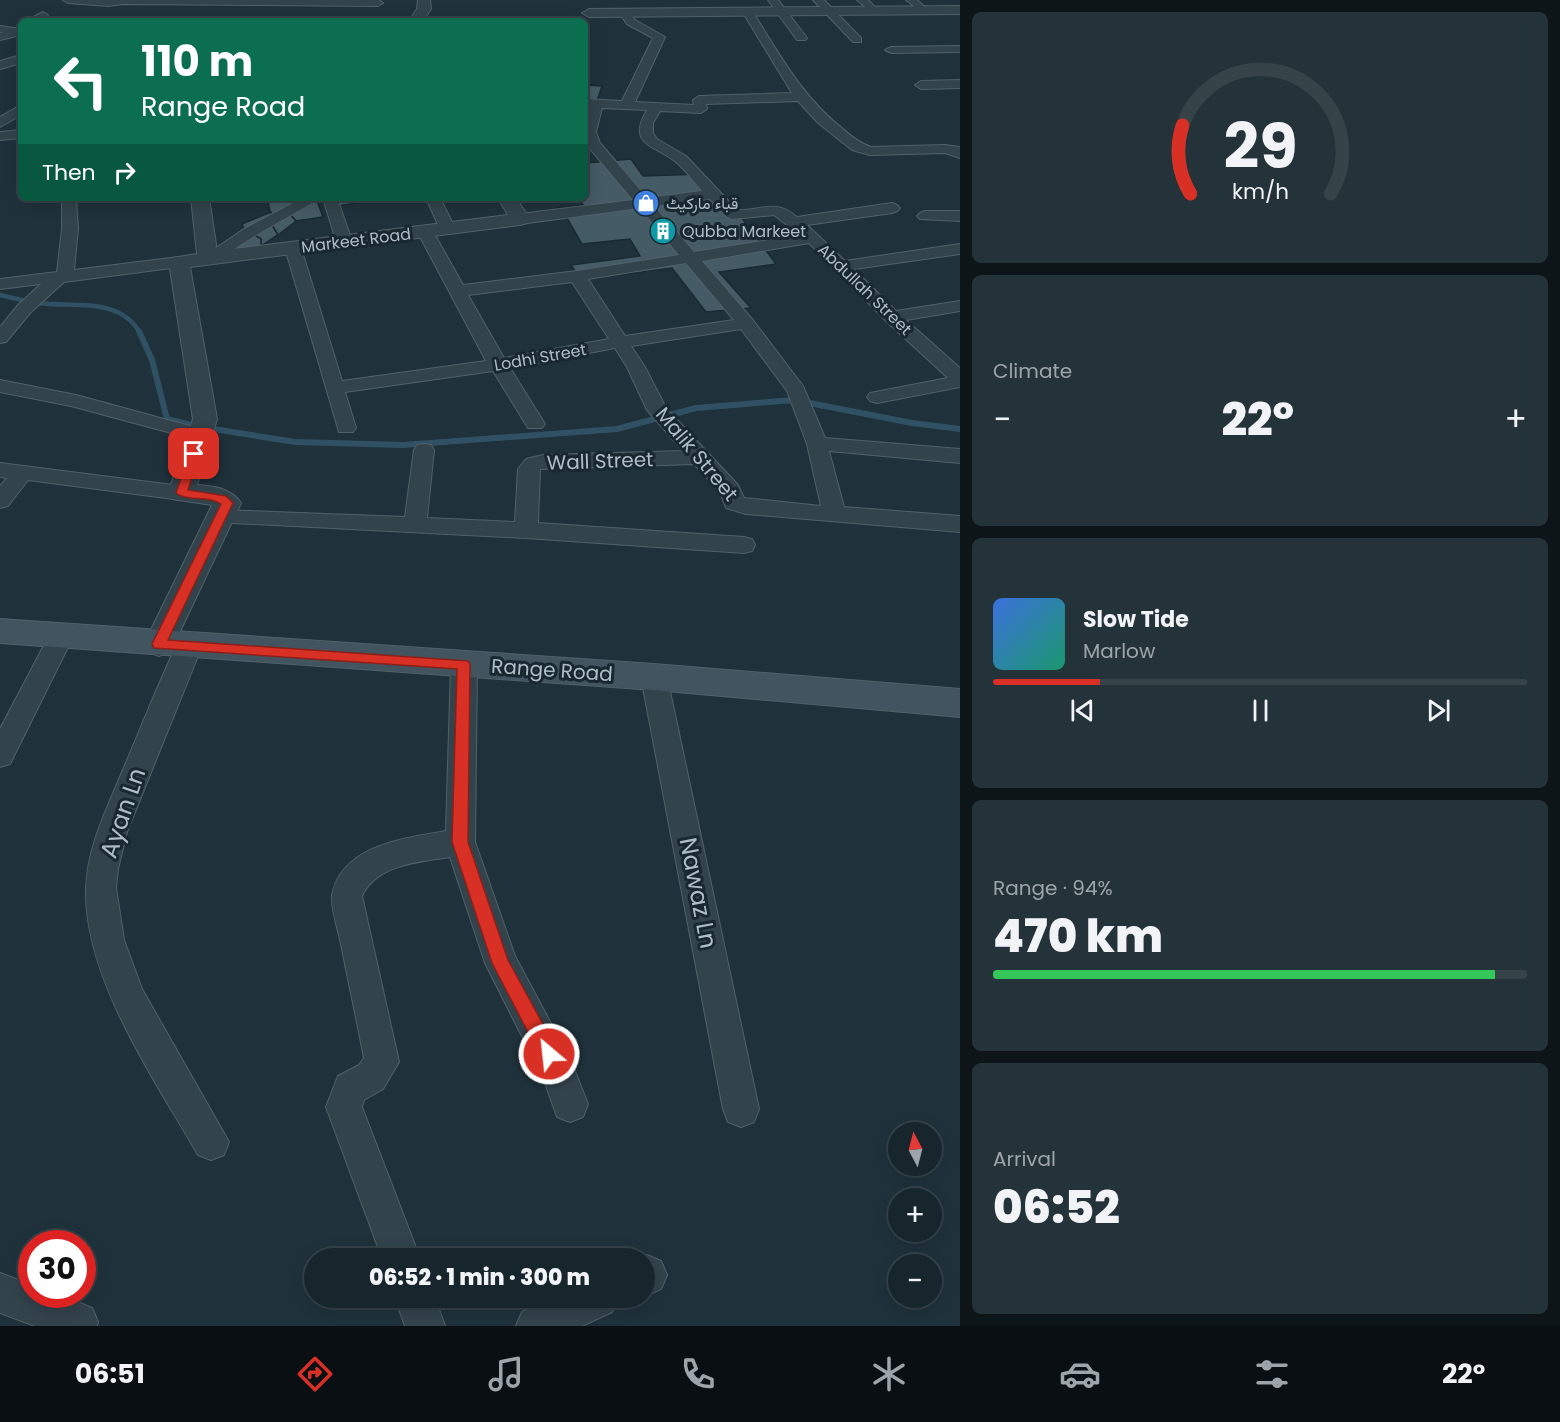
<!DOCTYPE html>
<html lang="en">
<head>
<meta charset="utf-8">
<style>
  body { margin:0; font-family:Poppins,Vazirmatn,sans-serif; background:#243239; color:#f1f3f6; height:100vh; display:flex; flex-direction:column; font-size:22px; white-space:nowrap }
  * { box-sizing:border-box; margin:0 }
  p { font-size:20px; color:#9ea5aa }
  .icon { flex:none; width:33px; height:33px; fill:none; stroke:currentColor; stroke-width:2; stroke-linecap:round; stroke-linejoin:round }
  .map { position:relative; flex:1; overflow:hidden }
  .side { display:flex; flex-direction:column; gap:12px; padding:12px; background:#0d1519; width:600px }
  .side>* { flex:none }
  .top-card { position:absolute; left:18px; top:18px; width:570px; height:183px; border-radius:9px; box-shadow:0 3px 15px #0003,0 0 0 2px #364349; background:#0b6e4f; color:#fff; overflow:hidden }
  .needle { width:39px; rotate:353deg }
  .tools { position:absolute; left:888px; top:1122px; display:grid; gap:12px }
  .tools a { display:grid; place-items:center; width:54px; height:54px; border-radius:50%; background:#17262d; box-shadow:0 3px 15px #0003,0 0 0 2px #364349; font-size:30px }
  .speed { position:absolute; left:18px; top:1230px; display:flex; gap:12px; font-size:30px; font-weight:700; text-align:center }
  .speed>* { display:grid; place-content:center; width:78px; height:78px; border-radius:50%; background:#17262d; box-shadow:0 3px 15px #0003,0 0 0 2px #364349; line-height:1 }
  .speed .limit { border:9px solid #d22; background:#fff; color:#111 }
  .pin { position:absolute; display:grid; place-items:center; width:51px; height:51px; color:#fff; margin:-26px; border-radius:12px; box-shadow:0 3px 9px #0006 }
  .me { position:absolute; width:66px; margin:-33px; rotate:332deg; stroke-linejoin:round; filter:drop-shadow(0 0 4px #0008) }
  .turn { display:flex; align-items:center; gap:21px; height:126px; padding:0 24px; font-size:27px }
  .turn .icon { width:78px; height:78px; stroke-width:2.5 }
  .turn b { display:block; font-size:42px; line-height:51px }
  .then { display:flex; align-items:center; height:57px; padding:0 24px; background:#0003; gap:12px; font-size:22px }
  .big { font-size:45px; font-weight:800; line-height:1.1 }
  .side .widget { flex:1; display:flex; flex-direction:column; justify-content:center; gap:9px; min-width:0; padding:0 21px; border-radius:9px; background:#243239 }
  .side .dial { align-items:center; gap:0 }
  .dial svg { height:156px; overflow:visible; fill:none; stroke:#364349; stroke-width:7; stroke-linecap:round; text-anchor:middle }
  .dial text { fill:#f1f3f6; stroke:none }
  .song { display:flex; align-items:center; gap:18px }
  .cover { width:72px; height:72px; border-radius:9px; background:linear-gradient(135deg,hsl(220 70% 55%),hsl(160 70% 35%)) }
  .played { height:6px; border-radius:3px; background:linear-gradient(90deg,#d93025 20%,#364349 20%) }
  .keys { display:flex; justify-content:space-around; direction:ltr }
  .heat { display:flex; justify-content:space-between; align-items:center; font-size:33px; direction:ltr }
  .charge { height:9px; border-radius:4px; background:linear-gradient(90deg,#34c759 94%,#364349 0) }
  .trip { position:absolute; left:304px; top:1248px; width:351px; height:60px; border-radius:30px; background:#17262d; box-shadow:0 3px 15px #0003,0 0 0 2px #364349; font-weight:800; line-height:60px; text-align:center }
  .tabs { display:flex; height:96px; justify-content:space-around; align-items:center; background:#090f12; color:#9ea5aa }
  .tabs .icon { width:42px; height:42px }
  .tabs .current { color:#d93025 }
  .tabs b { font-size:27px; color:#f1f3f6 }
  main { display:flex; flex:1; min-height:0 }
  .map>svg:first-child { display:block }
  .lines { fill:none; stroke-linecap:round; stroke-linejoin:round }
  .stream-far1 { stroke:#2f5163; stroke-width:4.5 }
  .stream { stroke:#2f5163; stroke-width:6 }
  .building { fill:#455b65; stroke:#1a2a32; stroke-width:1.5 }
  .minor-casing { stroke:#516169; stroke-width:2 }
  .tertiary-casing { stroke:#516169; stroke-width:2 }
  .secondary-casing { stroke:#516169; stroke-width:2 }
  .minor { fill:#33434c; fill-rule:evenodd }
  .tertiary { fill:#33434c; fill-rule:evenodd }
  .secondary { fill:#41545f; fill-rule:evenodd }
  .route { fill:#d93025; stroke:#8d1f18; stroke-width:1.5 }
  .labels { text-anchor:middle; stroke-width:6; stroke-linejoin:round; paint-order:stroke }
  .far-poi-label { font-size:16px; fill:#aebec8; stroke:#192830; text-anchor:start }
  .far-street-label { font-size:16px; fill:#aebec8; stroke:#192830 }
  .street-label { font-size:20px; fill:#aebec8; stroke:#192830 }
  .near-street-label { font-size:24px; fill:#aebec8; stroke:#192830 }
</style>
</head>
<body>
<main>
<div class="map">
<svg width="960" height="1326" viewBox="0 0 960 1326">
  <rect width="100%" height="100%" fill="#1f323c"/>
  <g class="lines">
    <path class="stream-far1" d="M0 295C12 298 25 301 37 303 72 308 119 296 140 333"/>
    <polyline class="stream" points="139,331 152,360 167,419 195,426 295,442 403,445 617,429 696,408 794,400 912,423 960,429"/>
  </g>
  <g class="building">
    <polygon points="585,85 602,86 596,104 585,103"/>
    <polygon points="631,159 643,176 703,174 733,206 776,264 719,272 751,308 706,312 672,268 581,280 571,265 640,256 630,239 582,244 567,218 557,208 583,205 579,198 585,198 585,163"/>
    <polygon points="316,198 323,217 296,221 289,213"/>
    <polygon points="333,198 356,198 358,203 337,206"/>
    <polygon points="356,198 381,198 382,199 358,203"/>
    <polygon points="278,200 290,201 294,209 272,221 268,202"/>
    <polygon points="271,212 272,221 246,233 242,224"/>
    <polygon points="289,213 296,221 278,235 270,222"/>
    <polygon points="270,222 278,235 261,246 261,239 251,233"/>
    <polygon points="251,233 261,239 261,245 265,250 235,249"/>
  </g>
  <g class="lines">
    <defs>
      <g id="minor">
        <polygon points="63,0 379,0 383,3 378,6 123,4 108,6 68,3"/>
        <polygon points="768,0 778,0 807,38 805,40 797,40"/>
        <polygon points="813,0 824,0 861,38 861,42 853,42"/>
        <polygon points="857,0 868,0 878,10 873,13"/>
        <polygon points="906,0 917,0 928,10 923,13"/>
        <path d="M747 8 752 11C780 55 802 97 843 129 852 137 860 143 871 147L945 145 960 147V158L945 153 870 155 852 150 817 122 798 101 706 104 707 109 701 113 660 111 653 123V133L657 139 686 156 737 210C762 211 775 198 797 217L892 203 897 205 900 208 897 211 892 213 807 225 845 261 960 244V254L854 269 896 311 960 301V311L906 320 960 368V387L877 403 870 401 867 397 870 393 948 378 886 321 809 243 702 261 752 319 803 386 825 438 960 449V463L829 451 844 507 960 516V532L746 514 726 508 720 492 694 464 540 469 538 523 744 537 752 539 755 545 752 551 744 553 526 538 213 522 210 517 213 512 221 510 405 517 414 450 417 445 424 444 431 445 434 450 427 518 515 522 518 469 526 459 543 455 683 451 647 410 627 367 615 348 510 368 545 424 542 428H528L493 371 345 392 356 428 353 432H339L285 248 293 243 301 248 342 381 486 361 417 231 419 228H431L463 285 577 271 679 255 640 208 520 224 512 219 520 214 633 200 586 144 585 122 589 107H585V99L622 101 653 38 627 24 620 14 621 12H629L635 20 665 37 635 102 694 105 693 100 699 96 792 93 742 11ZM602 108 647 110C626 145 655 145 676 162 686 170 694 182 702 191L647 198 600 143 596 132ZM710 199 727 217 732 219 774 215 800 235 694 252 654 206ZM686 263 734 320 625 336 588 279ZM572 282 609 339 504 358 468 295ZM741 329 787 391 807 444 821 506 744 498 738 485 666 408 645 367 631 346Z"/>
        <path d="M43 12 48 15C42 22 34 21 26 21Z"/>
        <polygon points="0,26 21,29 21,35 0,40 0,33 3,33 0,32"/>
        <polygon points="960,46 960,52 891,53 885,50 891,47"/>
        <polygon points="21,55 21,63 0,69 0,61"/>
        <polygon points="960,80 960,88 921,89 915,85 921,81"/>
        <polygon points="21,105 21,115 0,127 0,117"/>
        <polygon points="21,130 21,138 0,140 0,132"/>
        <polygon points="62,198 76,198 78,229 74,270 179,257 187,262 179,267 64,282 30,313 6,342 0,343 0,327 18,305 41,284 0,289 0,279 57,272 62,229"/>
        <polygon points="303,198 321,198 256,235 214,262 208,264 200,259 244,229"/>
        <polygon points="323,198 337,198 352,241 350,244 338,244 336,241"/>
        <polygon points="426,198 440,198 455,228 453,231 441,231"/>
        <polygon points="925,211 960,211 960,221 920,219 917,216 920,213"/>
        <polygon points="0,380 76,395 208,431 211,435 208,439 201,441 71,406 0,392"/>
        <polygon points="0,463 181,486 189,488 192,493 189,498 181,500 28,480 8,506 0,508 0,486 7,478 0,477"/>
        <polygon points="61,628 70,630 73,637 10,764 0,767 0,729 52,630"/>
        <path d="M189 637 198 639 202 646 127 832 118 869 116 888 124 940 142 989 229 1142 224 1155 211 1160 198 1155C155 1080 84 978 86 889 87 847 107 809 122 772 140 730 157 687 176 646L180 639Z"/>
        <path d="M464 655 473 658 477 665 475 842 515 956 571 1061 588 1104 583 1117 570 1122 557 1117 544 1080 485 963 450 857C419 862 377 864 362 896L399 1062 383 1089 364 1100 362 1107 420 1258H382L326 1107 338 1076 359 1065 364 1058C357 1021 349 985 342 949 340 936 330 906 332 895 342 845 405 838 446 831L451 665 455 658Z"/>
        <polygon points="654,667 663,670 667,677 759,1109 754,1122 741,1127 728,1122 723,1109 641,677 645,670"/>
        <polygon points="647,1255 661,1261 667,1275 661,1289 645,1296 645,1258 639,1258"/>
        <polygon points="0,1273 32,1285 32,1294 58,1294 92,1308 98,1322 97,1326 35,1326 0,1313"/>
        <polygon points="395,1298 435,1298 445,1326 405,1326"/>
        <polygon points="553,1298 618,1298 612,1312 582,1326 516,1326 522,1312"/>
      </g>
      <g id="tertiary">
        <polygon points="418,0 430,0 431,9 423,21 409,21 417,9"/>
        <polygon points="960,6 960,14 589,17 582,13 589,9"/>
        <path d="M191 198H209L217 251 508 215 498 198H516L530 219 527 223 520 225 190 267 217 419 197 485C213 486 231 488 241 503L174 644 170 652 159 656 148 652 144 644 212 505 172 499 168 493 193 419 169 262 172 258 197 254Z"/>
      </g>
      <polygon id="secondary" points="0,619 654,664 960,689 960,717 654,690 0,643"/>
    </defs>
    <use href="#minor" class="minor-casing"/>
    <use href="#tertiary" class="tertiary-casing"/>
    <use href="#secondary" class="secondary-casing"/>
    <use href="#minor" class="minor"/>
    <use href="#tertiary" class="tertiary"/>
    <use href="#secondary" class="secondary"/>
  </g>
  <path class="route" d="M194 451 200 454 188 490 226 496 233 503 168 640 468 661 470 664 468 842 508 960 556 1048 558 1054 556 1061 549 1063 543 1061 492 963 452 842 457 669 154 648 152 644 221 504C208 495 187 502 176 493L189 454Z"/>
  <defs>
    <symbol id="shop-disc" viewBox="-11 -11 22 22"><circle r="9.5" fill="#3f7fe0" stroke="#192830"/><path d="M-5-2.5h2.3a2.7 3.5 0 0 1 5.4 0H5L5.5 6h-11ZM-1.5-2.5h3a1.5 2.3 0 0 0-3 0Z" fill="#fff"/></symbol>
    <symbol id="building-disc" viewBox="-11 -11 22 22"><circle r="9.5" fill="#0f9aa8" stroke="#192830"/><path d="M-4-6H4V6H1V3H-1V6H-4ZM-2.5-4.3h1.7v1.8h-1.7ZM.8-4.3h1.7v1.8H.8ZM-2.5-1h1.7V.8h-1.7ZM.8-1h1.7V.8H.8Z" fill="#fff"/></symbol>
  </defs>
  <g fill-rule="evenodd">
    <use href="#shop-disc" x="631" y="188" width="30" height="30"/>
    <use href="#building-disc" x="648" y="216" width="30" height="30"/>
  </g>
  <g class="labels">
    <g class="far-poi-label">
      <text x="666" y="209">قباء مارکیٹ</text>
      <text x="682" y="237">Qubba Markeet</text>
    </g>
    <g class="far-street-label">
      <text transform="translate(356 240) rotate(-7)" y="6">Markeet Road</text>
      <text transform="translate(865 289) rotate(44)" y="6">Abdullah Street</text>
      <text transform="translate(540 357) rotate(-10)" y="6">Lodhi Street</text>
    </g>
    <g class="street-label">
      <text transform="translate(697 454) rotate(50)" y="7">Malik Street</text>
      <text transform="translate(600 461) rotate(-2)" y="7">Wall Street</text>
      <text transform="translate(552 670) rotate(4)" y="7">Range Road</text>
    </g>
    <g class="near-street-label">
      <text transform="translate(123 813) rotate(-71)" y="8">Ayan Ln</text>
      <text transform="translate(698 893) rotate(79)" y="8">Nawaz Ln</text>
    </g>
  </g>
</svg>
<div class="tools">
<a><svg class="needle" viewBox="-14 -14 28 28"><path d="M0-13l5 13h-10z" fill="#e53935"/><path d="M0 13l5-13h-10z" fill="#9ea5aa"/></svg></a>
<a>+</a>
<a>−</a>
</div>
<div class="speed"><div class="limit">30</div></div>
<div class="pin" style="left:194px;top:454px;background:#d93025"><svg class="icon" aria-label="arrive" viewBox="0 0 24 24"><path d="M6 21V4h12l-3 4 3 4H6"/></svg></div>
<svg class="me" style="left:549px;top:1054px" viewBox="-20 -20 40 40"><circle r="17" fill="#d93025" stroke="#fff" stroke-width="3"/><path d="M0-11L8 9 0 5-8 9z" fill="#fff"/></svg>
<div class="trip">06:52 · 1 min · 300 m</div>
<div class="top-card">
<div class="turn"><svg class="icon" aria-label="left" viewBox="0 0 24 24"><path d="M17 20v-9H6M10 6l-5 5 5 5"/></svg><div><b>110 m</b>Range Road</div></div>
<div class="then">Then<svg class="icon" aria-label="right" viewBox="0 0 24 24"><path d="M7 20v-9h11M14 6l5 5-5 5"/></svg></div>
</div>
</div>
<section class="side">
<div class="widget dial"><svg viewBox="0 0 100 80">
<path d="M14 69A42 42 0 1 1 86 69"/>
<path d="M14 69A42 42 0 0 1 10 34" stroke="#d93025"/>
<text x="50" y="56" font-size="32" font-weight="700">29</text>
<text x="50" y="72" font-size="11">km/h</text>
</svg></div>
<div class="widget"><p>Climate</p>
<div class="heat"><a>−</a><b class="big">22°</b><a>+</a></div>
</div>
<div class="widget">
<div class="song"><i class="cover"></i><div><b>Slow Tide</b><p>Marlow</p></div></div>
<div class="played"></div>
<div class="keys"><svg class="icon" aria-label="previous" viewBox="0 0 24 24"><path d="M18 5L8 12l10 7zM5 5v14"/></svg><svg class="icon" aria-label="pause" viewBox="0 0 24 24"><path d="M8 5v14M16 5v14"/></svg><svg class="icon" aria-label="next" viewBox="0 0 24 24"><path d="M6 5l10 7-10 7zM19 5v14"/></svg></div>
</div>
<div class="widget"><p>Range · 94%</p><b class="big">470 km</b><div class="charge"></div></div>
<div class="widget"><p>Arrival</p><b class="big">06:52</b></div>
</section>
</main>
<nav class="tabs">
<b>06:51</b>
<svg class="icon current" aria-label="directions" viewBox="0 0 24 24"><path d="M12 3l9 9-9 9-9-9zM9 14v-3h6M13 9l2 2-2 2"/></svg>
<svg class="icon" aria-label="music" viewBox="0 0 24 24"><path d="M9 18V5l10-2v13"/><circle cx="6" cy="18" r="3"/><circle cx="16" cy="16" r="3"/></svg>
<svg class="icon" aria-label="phone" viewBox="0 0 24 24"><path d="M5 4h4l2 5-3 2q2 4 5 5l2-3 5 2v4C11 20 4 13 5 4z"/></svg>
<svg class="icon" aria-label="climate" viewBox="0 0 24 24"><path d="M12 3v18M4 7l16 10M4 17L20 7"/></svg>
<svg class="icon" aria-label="car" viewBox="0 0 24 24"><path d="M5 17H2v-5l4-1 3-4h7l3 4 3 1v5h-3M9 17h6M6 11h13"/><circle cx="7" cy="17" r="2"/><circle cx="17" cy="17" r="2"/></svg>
<svg class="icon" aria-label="filters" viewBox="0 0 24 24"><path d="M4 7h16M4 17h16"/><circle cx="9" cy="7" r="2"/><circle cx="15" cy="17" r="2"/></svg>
<b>22°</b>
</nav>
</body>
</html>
